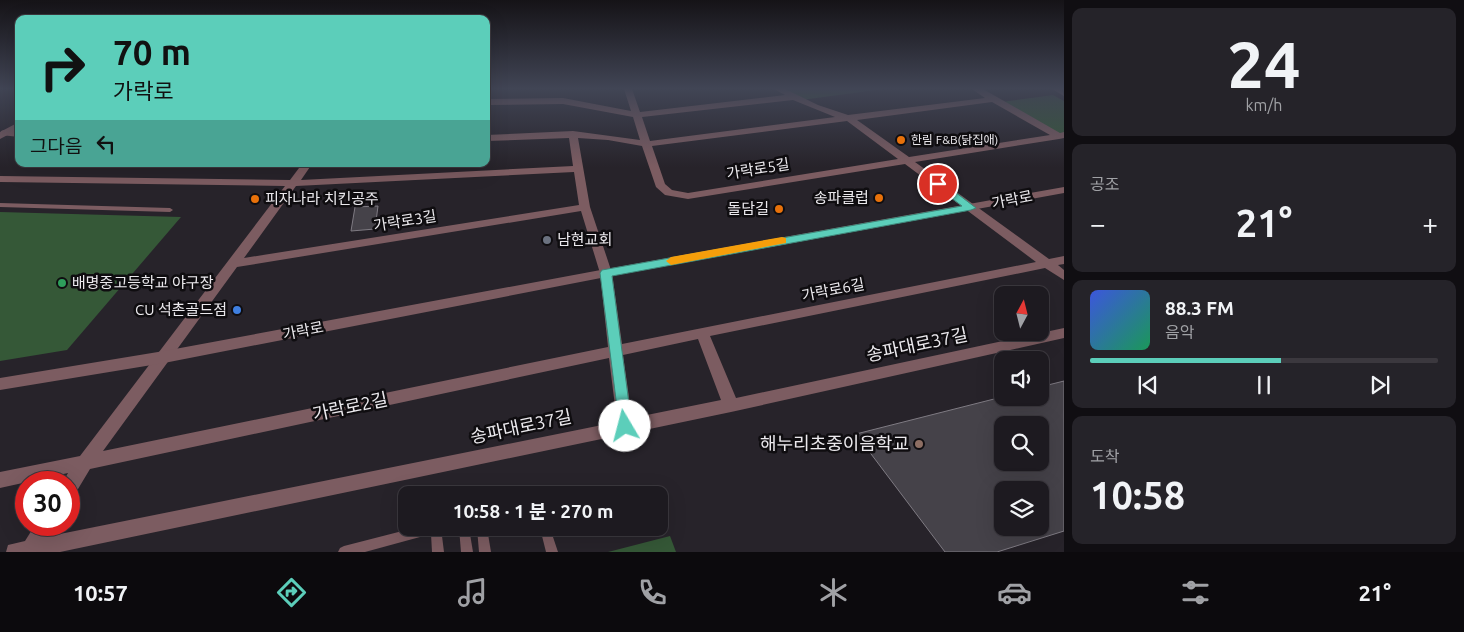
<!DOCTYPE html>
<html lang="ko">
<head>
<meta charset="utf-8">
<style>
  body { margin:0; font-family:Ubuntu,"Noto Sans KR",sans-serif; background:#252329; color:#f1f3f6; height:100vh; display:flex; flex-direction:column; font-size:19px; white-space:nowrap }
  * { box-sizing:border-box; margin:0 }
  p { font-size:16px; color:#a0a1a5 }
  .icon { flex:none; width:28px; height:28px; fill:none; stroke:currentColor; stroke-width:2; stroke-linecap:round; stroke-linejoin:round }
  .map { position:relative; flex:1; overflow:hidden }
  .details { display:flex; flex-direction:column; gap:8px; padding:8px; background:#100e12; width:400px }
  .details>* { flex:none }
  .hud { position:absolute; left:15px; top:15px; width:475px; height:152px; border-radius:10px; box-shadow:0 5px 20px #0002,0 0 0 1px #3b383e; background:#5cceba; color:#111; overflow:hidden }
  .needle { width:32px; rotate:7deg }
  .controls { position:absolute; left:994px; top:286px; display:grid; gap:10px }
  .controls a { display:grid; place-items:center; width:55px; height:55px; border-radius:10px; background:#1d1a20; box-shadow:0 5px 20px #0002,0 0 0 1px #3b383e; font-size:25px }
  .speed { position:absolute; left:15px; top:471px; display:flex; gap:10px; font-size:25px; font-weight:700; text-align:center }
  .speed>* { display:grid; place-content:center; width:65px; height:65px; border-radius:50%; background:#1d1a20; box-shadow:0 5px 20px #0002,0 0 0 1px #3b383e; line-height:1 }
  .speed .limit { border:8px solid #d22; background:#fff; color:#111 }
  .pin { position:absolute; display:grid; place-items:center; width:42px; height:42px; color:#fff; margin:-21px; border:2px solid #fff; border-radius:50%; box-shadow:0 1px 5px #0007 }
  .me { position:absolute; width:55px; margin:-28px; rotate:352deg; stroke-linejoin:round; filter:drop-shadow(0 0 4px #0008) }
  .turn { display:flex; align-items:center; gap:18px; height:105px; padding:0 15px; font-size:22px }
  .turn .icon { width:65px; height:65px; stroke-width:2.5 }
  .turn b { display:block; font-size:35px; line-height:42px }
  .then { display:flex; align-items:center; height:48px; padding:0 15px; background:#0003; gap:10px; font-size:19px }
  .big { font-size:38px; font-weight:700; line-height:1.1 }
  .details .widget { flex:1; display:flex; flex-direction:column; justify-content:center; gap:8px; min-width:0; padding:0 18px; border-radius:10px; background:#252329 }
  .details .dial { align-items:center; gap:0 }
  .dial b { font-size:65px; line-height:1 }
  .song { display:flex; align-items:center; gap:15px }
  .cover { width:60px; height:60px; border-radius:8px; background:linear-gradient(135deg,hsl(230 70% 55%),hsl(150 70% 35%)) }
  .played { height:5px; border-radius:2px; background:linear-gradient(90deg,#5cceba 55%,#3b383e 55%) }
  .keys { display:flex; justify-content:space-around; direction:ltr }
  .heat { display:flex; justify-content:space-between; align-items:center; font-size:28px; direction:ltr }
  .trip { position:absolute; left:398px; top:486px; width:270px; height:50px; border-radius:10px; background:#1d1a20; box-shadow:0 5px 20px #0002,0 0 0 1px #3b383e; font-weight:700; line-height:50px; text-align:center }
  .dock { display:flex; height:80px; justify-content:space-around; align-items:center; background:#0c0a0d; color:#a0a1a5 }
  .dock .icon { width:35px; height:35px }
  .dock .on { color:#5cceba }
  .dock b { font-size:22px; color:#f1f3f6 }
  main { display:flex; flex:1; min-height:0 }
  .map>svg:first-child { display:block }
  .green { fill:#355837 }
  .building { fill:#454249; stroke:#7f7b83; fill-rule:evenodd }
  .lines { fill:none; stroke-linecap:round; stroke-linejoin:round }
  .service { fill:#7c5c61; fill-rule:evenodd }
  .minor { fill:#7c5c61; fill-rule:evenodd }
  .tertiary { fill:#7c5c61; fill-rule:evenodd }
  .route { fill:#5cceba; stroke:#3c8679 }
  .slow { fill:#f59e0b }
  .food-dot { fill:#e8710a; stroke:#0f0d10; stroke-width:2 }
  .worship-dot { fill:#6b7280; stroke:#0f0d10; stroke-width:2 }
  .leisure-dot { fill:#2e9e5b; stroke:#0f0d10; stroke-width:2 }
  .shop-dot { fill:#3f7fe0; stroke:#0f0d10; stroke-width:2 }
  .education-dot { fill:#8d6e63; stroke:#0f0d10; stroke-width:2 }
  .labels { text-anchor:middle; stroke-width:5; stroke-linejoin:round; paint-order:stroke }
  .far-poi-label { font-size:12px; fill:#ebe9ed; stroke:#0f0d10; text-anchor:start }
  .street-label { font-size:15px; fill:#ebe9ed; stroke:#0f0d10 }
  .poi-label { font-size:15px; fill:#ebe9ed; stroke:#0f0d10; text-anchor:end }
  .near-street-label { font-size:18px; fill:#ebe9ed; stroke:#0f0d10 }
  .near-poi-label { font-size:18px; fill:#ebe9ed; stroke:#0f0d10; text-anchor:end }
</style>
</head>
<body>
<main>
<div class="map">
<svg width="1064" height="552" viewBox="0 0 1064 552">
  <rect width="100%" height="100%" fill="#27232a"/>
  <g class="green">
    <polygon points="781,89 884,89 801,100"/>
    <polygon points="1053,95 1064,101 1064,133 1057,134 1002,102"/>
    <polygon points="0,212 181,217 67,350 0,361"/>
    <polygon points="670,536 676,552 608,552"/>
  </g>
  <g class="building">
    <polygon points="378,206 375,229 351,231 355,207"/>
    <path d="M1064 381V531L997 552H945L856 434 998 398H1040V387ZM1002 425H1040V462H1002ZM1002 490H1040V528H1002Z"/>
  </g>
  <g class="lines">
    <g class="service">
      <polygon points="0,203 170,208 173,210 170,212 0,207"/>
      <polygon points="414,528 441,528 444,552 432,552 431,534 365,552 338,552 340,548 344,546"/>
      <polygon points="459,528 469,528 473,552 461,552"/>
      <polygon points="477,528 487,528 491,552 479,552"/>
      <polygon points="540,528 550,528 558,552 546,552"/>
    </g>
    <g class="minor">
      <path d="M624 89H632L640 112 785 95 774 89H785L818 105 848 115 985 98 972 89H983L1060 133 1064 132V138L1059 139 915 162 1049 259 1064 256V264L1058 265 1064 270V280L1045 268 710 336 736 398 1064 328V338L731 412 60 552H6L8 545 25 541 35 525H55L50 536 617 422 609 358 90 469 75 494 69 496V482H63L68 473 0 488V472L80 456 285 186 0 182V176L290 180 302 164H312L301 180 573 166 569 138 486 141V135L573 131 640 140 633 117 563 104 486 105V99L563 98 631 111ZM793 100 835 117 650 141 642 117ZM992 102 1050 135 909 157 857 120ZM847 121 898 159 688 193 672 190 665 184 652 146ZM578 138 608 140 642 146 656 187 665 195 688 199 905 164 1036 262 622 344 612 273 590 207ZM574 172 579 205 244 258 296 186ZM581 211 600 273 608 347 103 451 237 267ZM698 339 721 400 632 418 623 355Z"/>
      <polygon points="1052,89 1062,89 1064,96"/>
      <polygon points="4,130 19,131 19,137 1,135 1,131"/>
    </g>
    <g class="tertiary">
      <polygon points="19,122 19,129 0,139 0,132"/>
      <polygon points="1064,187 1064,193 606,277 164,363 0,390 0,378 164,351 606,269"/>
    </g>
  </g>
  <linearGradient id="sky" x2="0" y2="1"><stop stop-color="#151317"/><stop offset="0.53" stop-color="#414555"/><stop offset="1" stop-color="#414555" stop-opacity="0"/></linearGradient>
  <rect width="1064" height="167" fill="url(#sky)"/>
  <polygon class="route" points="935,182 942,182 976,208 971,210 612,276 632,426 630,431 625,433 620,431 600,273 602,270 962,206 935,186"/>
  <polygon class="slow" points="782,237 786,238 786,243 671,265 666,261 671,257"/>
  <g class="food-dot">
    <circle cx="901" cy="140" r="5"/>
    <circle cx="879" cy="198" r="5"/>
    <circle cx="255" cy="199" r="5"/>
    <circle cx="779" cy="209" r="5"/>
  </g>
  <circle class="worship-dot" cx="547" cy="240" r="5"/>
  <circle class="leisure-dot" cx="62" cy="283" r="5"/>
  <circle class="shop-dot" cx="237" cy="310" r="5"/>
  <circle class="education-dot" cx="919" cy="444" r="5"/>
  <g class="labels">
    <g class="far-poi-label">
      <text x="911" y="144">한림 F&amp;B(닭집애)</text>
    </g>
    <g class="street-label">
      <text transform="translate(758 169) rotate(-9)" y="5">가락로5길</text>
      <text transform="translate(1012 200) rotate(-11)" y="5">가락로</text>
      <text transform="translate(405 221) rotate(-9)" y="5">가락로3길</text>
      <text transform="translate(833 290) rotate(-11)" y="5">가락로6길</text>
      <text transform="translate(303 331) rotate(-11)" y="5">가락로</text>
    </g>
    <g class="poi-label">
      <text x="869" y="203">송파클럽</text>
      <text x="265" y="204" text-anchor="start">피자나라 치킨공주</text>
      <text x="769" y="214">돌담길</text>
      <text x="557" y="245" text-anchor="start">남현교회</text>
      <text x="72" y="288" text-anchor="start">배명중고등학교 야구장</text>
      <text x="227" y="315">CU 석촌골드점</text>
    </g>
    <g class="near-street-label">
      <text transform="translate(917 345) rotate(-12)" y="6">송파대로37길</text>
      <text transform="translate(350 407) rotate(-12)" y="6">가락로2길</text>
      <text transform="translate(521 427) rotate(-12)" y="6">송파대로37길</text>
    </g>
    <g class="near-poi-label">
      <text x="909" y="450">해누리초중이음학교</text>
    </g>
  </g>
</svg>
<div class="controls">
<a><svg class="needle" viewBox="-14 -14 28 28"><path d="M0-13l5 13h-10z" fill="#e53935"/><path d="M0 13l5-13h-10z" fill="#a0a1a5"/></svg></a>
<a><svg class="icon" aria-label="sound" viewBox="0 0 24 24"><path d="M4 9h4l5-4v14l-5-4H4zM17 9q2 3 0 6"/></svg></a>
<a><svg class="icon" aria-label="search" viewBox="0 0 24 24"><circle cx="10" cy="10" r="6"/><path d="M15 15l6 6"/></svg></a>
<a><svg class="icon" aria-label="layers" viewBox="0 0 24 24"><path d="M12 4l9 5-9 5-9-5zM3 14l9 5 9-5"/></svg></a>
</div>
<div class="speed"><div class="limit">30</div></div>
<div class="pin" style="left:938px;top:184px;background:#d93025"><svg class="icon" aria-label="arrive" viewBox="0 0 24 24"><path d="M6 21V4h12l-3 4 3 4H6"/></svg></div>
<svg class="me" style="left:625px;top:426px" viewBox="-20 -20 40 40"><circle r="19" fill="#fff"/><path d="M0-13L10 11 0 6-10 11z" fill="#5cceba"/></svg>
<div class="trip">10:58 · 1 분 · 270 m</div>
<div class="hud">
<div class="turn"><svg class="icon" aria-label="right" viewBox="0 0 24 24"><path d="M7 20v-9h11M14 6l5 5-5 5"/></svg><div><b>70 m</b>가락로</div></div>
<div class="then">그다음<svg class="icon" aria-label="left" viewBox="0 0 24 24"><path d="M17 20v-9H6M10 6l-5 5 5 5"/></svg></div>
</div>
</div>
<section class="details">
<div class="widget dial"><b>24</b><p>km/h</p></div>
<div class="widget"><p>공조</p>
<div class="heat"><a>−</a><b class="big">21°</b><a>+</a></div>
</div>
<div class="widget">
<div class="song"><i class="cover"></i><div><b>88.3 FM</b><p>음악</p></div></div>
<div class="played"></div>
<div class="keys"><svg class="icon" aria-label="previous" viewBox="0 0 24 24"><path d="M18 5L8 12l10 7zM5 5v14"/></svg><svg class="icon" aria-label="pause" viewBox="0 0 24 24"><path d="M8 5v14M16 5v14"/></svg><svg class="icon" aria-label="next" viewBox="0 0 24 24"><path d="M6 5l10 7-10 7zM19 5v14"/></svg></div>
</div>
<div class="widget"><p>도착</p><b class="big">10:58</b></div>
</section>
</main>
<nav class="dock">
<b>10:57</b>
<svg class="icon on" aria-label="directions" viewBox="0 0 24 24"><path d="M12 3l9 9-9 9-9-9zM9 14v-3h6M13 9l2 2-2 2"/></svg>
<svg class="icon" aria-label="music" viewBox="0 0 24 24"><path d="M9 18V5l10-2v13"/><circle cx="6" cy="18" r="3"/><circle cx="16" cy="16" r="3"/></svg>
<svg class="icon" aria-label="phone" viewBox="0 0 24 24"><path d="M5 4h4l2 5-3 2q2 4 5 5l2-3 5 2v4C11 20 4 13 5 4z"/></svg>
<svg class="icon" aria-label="climate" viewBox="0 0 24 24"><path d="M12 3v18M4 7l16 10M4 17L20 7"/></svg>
<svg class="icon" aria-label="car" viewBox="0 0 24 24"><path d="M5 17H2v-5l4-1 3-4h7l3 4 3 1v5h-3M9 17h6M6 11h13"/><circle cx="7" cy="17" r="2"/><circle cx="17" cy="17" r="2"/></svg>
<svg class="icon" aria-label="filters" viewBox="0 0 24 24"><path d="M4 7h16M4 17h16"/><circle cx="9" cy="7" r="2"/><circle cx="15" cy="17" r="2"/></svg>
<b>21°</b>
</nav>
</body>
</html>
